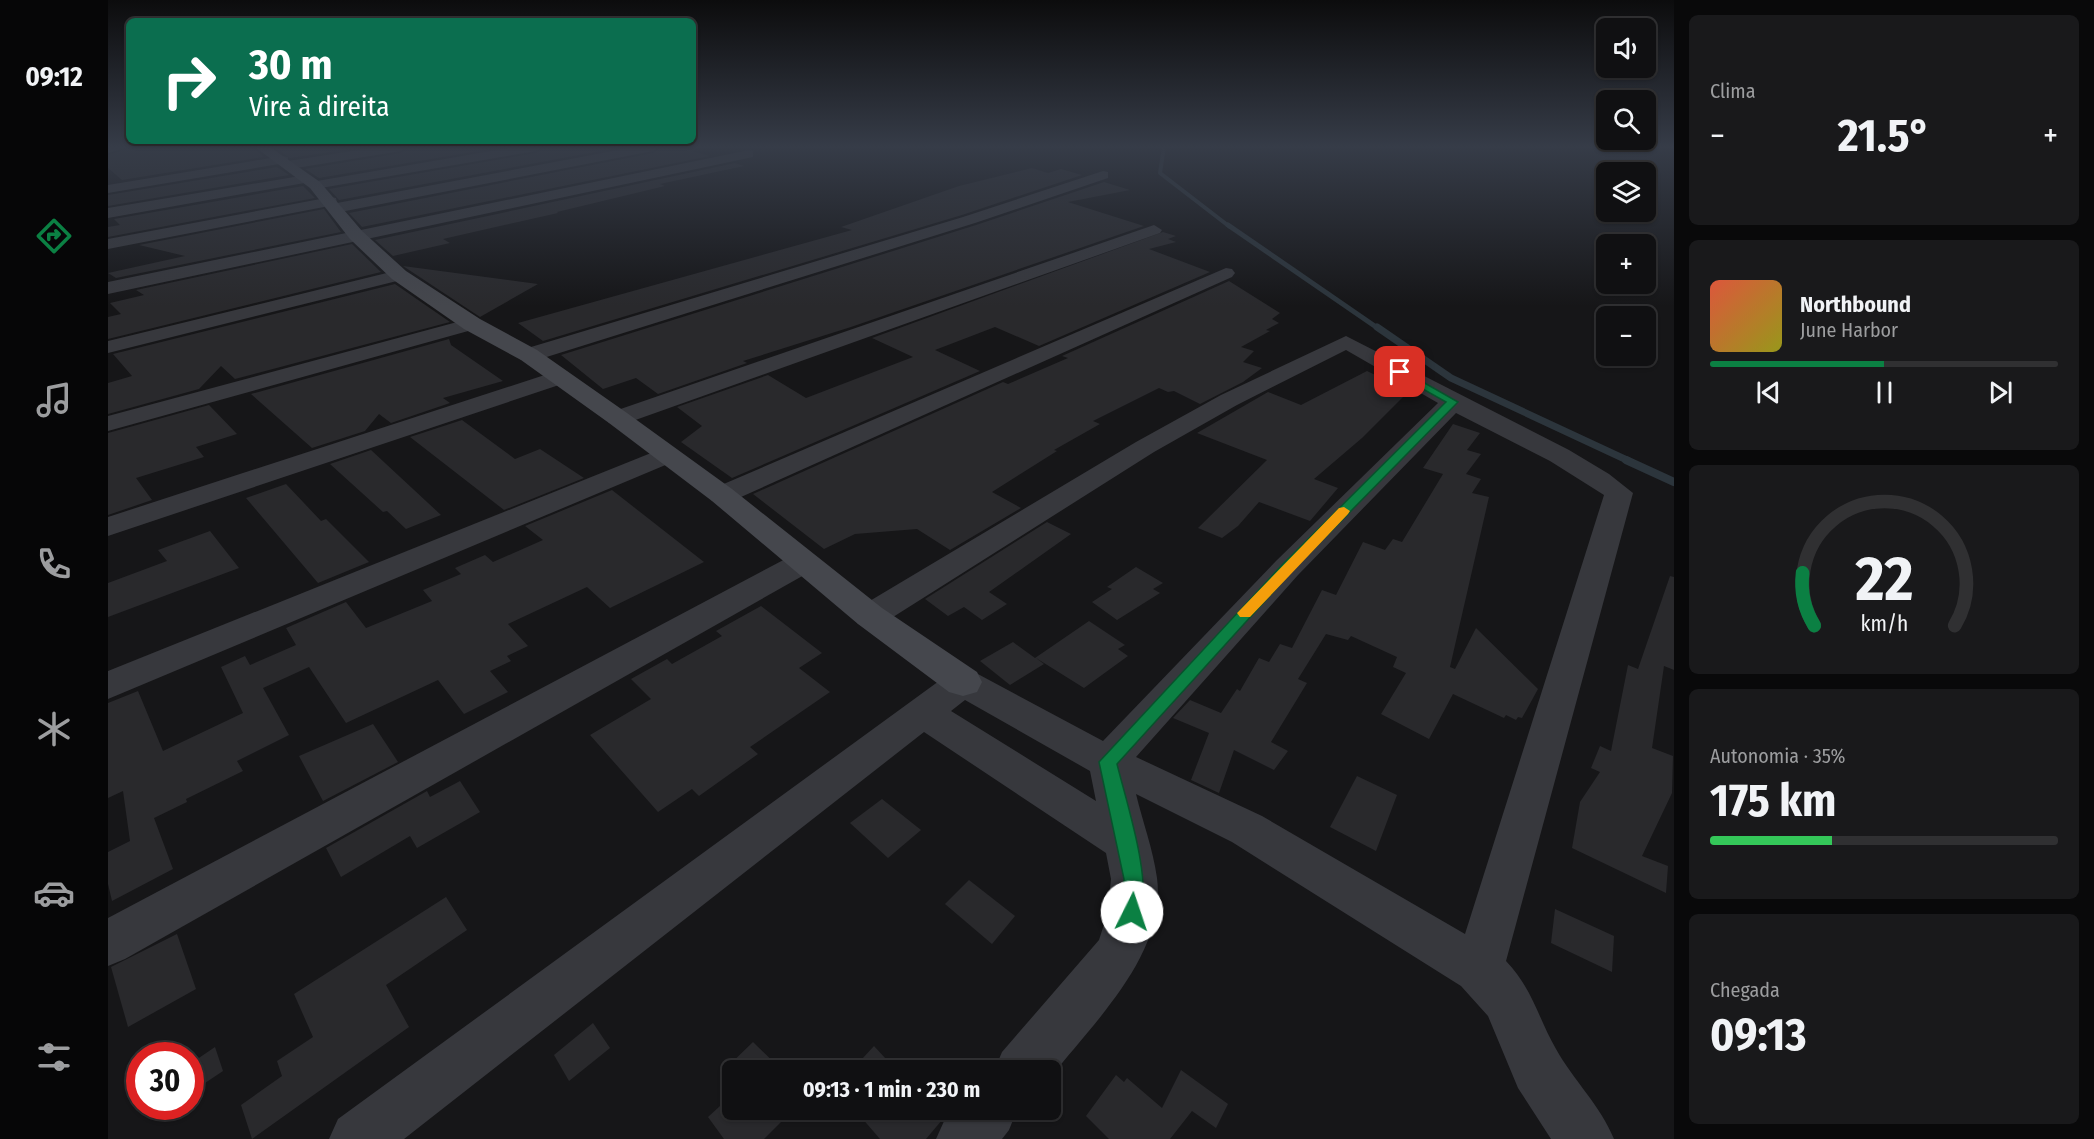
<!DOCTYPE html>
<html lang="pt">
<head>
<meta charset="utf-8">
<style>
  body { margin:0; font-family:"Fira Sans Condensed",sans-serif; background:#19191b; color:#f1f3f6; height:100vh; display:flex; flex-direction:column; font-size:22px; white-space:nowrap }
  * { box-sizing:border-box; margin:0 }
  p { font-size:20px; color:#9c9d9f }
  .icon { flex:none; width:33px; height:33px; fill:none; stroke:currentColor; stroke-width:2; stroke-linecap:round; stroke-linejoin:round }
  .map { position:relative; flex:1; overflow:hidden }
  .drawer { display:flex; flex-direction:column; gap:15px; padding:15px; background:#09090a; width:420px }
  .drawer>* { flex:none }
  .top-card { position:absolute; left:18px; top:18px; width:570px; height:126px; border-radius:9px; box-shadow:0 2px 4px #0004,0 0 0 2px #303032; background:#0b6e4f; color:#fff; overflow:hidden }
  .controls { position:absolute; left:1488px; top:18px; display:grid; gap:12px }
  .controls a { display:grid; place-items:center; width:60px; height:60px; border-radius:9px; background:#101012; box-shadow:0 2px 4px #0004,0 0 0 2px #303032; font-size:30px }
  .speed { position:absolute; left:18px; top:1042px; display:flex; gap:12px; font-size:30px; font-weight:700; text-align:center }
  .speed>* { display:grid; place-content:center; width:78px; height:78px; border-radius:50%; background:#101012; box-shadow:0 2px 4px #0004,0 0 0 2px #303032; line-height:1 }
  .speed .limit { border:9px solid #d22; background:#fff; color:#111 }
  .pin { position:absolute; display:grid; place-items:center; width:51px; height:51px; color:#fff; margin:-26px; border-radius:12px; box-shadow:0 3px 9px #0006 }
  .me { position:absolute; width:66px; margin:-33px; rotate:4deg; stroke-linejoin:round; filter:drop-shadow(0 0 4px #0008) }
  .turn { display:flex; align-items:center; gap:21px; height:126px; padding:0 24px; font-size:27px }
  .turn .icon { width:78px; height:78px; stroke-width:2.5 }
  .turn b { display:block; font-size:42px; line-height:51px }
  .big { font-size:45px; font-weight:700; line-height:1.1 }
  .drawer .widget { flex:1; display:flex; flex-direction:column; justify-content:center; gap:9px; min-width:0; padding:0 21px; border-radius:9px; background:#19191b }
  .drawer .dial { align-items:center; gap:0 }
  .dial svg { height:156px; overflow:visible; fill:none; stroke:#303032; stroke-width:7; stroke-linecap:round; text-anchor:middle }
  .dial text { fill:#f1f3f6; stroke:none }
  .song { display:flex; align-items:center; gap:18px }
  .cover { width:72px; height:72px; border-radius:9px; background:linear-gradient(135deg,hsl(10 70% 55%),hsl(60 70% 35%)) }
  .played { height:6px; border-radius:3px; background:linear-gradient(90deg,#0b8043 50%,#303032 50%) }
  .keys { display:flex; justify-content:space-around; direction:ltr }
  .heat { display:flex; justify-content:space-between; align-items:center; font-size:33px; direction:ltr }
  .charge { height:9px; border-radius:4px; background:linear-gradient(90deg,#34c759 35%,#303032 0) }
  .trip { position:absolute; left:614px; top:1060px; width:339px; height:60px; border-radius:9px; background:#101012; box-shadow:0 2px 4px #0004,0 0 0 2px #303032; font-weight:700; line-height:60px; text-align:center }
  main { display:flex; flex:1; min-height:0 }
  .dock { display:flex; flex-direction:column; width:108px; justify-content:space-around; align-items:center; background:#060607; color:#9c9d9f }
  .dock .icon { width:42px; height:42px }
  .dock .selected { color:#0b8043 }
  .dock b { font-size:27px; color:#f1f3f6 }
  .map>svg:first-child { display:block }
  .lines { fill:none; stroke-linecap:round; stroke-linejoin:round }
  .stream-far3 { stroke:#2c353c; stroke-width:4 }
  .stream-far2 { stroke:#2c353c; stroke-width:5 }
  .stream-far1 { stroke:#2c353c; stroke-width:7 }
  .stream { stroke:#2c353c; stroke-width:8 }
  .building { fill:#29292c }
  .street { fill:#37383d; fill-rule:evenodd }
  .secondary { fill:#45474d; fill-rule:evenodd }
  .route { fill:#0b8043; stroke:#07532c; stroke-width:1.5 }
  .slow { fill:#f59e0b }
</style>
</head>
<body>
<main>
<nav class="dock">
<b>09:12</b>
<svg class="icon selected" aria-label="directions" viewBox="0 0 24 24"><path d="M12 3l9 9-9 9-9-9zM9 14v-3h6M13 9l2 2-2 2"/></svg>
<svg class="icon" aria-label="music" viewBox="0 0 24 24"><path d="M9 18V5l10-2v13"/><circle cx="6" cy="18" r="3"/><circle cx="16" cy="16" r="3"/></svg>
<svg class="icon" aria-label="phone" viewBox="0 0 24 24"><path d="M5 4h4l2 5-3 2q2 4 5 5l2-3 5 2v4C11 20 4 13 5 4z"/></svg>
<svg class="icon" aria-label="climate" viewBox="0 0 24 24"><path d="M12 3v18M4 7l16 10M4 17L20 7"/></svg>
<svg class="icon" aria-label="car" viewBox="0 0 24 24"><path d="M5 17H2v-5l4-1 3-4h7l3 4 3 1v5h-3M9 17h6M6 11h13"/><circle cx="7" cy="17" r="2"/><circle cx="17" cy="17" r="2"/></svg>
<svg class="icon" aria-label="filters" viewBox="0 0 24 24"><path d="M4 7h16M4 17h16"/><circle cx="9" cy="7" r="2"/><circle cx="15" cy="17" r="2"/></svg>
</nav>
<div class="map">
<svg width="1566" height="1139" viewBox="0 0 1566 1139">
  <rect width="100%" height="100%" fill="#161618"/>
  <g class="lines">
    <polyline class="stream-far3" points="1056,147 1052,173 1122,227"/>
    <polyline class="stream-far2" points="1120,225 1271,329"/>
    <polyline class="stream-far1" points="1269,327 1343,378 1521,461"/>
    <polyline class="stream" points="1518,460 1566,482"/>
  </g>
  <g class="building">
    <polygon points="23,147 145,147 156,157 14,180 0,168 0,155"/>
    <polygon points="166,147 256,147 182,158"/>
    <polygon points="301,147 394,147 211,178 197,169 293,153"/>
    <polygon points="436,147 514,147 231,200 221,189 428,153"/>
    <polygon points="553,147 570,147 602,156 254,227 241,213 545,153"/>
    <polygon points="627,163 636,166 552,184 557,186 449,212 450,213 335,239 342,243 285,256 267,240"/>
    <polygon points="169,167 181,175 0,206 0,195"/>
    <polygon points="924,168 940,173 953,169 974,175 854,215 435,341 410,323 744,230 733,227 851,186"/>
    <polygon points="996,182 1022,190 960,202 1036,226 743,327 635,361 639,363 550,394 528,378 495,389 453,355 868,225"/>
    <polygon points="195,186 207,198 0,237 0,227 12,225 6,219"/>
    <polygon points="216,209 233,232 8,278 0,273 77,256 31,245"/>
    <polygon points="1055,232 1068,236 1060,239 1068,242 1041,249 1102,272 931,346 887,327 827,350 872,371 624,478 573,442 594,426 569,407 660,375 698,398 805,357 764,338"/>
    <polygon points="244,244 273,272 0,339 0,317 13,314 2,303 36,295 28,290"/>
    <polygon points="295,266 430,284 372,317"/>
    <polygon points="1121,281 1172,313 1164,319 1171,323 1158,330 1162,331 1133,347 1146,351 1135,362 1154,368 1135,382 1092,404 1066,391 1060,392 1051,388 985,421 992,424 946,450 949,451 884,492 913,508 842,550 809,529 747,534 716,549 645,494 895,382 900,384 960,358 954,356"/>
    <polygon points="287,284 342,322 127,379 113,366 91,389 0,414 0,383 24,376 5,354"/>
    <polygon points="341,339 343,345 395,381 335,398 342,403 283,423 271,414 257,431 204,448 143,394"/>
    <polygon points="1259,371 1301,391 1254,438 1206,479 1230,488 1202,521 1151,502 1130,526 1114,538 1090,528 1159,460 1089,433 1160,392 1193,405"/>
    <polygon points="101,405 129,434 88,447 96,457 28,478 44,500 0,515 0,433"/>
    <polygon points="354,420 407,459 432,449 476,478 396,510 302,437"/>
    <polygon points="1345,424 1372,433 1359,450 1373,454 1358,474 1373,479 1364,493 1381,497 1342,667 1347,669 1368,628 1430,689 1414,718 1410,717 1408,720 1398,715 1396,718 1345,694 1321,739 1273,714 1298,673 1285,667 1289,657 1243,636 1240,640 1218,634 1190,679 1199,683 1163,742 1180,751 1166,770 1126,750 1111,793 1083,780 1101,733 1065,718 1082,700 1113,713 1129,689 1132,691 1151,658 1161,662 1172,644 1184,648 1214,590 1228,595 1255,542 1277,550 1285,539 1294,542 1335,474 1315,468"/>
    <polygon points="263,450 333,515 298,529 279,511 275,512 222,464"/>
    <polygon points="178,484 213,521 218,519 261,562 210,583 138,498"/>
    <polygon points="504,490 596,562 502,608 479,587 400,624 420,646 399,656 403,661 382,671 400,692 356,714 330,680 238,723 201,667 155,688 181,735 129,761 135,771 78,799 79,802 46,818 65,869 4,901 0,884 0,852 22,841 15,791 0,798 0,703 30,691 55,751 135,713 113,667 137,656 142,665 188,645 178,628 238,602 258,628 324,601 315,590 353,574 347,568 377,555 385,562 435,540 417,526"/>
    <polygon points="939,522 963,534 881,592 899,604 874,620 856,607 840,616 817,599"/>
    <polygon points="102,531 131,568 0,617 0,583 59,561 50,550"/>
    <polygon points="1028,567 1055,583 1045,589 1052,593 1009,620 984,602 1004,589 999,587"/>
    <polygon points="1562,576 1566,577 1566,670 1556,666 1544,748 1565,756 1564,793 1534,856 1560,866 1558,893 1464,848 1472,802 1492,772 1483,768 1492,746 1503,751 1520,665 1530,669"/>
    <polygon points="653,606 714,653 691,668 722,692 642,747 650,754 591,796 584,789 550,812 482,735 543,699 523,679 559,659 564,664 614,636 608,631"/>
    <polygon points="981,621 1017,645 1010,649 1020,656 976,688 928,658 936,664 902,685 872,661 905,642 927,658"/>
    <polygon points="265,724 290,762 215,801 191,756"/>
    <polygon points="1249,776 1289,795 1268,851 1222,827"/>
    <polygon points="352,781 372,812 309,848 302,836 233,877 218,848 319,791 322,797"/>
    <polygon points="774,799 813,830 780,858 742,823"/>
    <polygon points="861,880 907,916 884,944 837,904"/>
    <polygon points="338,897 359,930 278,985 301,1027 144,1139 133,1105 174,1076 169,1061 205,1037 186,994"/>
    <polygon points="1447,909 1506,936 1504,972 1443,943"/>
    <polygon points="69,934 88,989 20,1027 3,967"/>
    <polygon points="485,1023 502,1048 461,1081 446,1055"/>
    <polygon points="645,1042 675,1071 624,1071 624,1082 615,1071"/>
    <polygon points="766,1046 789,1071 743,1071"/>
    <polygon points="107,1047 115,1071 82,1093 82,1064"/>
    <polygon points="1073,1070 1120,1104 1108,1128 1084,1111 1062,1139 1001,1139 978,1116 1008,1075 1016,1082 1019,1078 1054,1108"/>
    <polygon points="624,1095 624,1110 685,1110 656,1139 616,1139 600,1117"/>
    <polygon points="747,1110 825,1110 834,1120 818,1139 772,1139"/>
  </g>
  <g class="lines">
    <g class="street">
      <polygon points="0,147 20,147 0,153"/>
      <polygon points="270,147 299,147 293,151 182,169 177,168 177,163 0,193 0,185 175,156 180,157 180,161"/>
      <polygon points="407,147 434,147 428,151 207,189 202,188 202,182 0,218 0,208 198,175 203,176 203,182"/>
      <polygon points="526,147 551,147 545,151 227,213 222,211 221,206 0,249 0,239 223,197 228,198 229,203"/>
      <polygon points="641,150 645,151 645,157 0,294 0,282"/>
      <polygon points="995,171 1000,172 1000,178 867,223 429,360 413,360 410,355 413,350 855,217"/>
      <polygon points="1046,225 1054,230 1052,233 519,423 510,425 501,423 498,418 501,413"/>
      <polygon points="1118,268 1124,269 1127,273 1124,277 624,501 614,503 604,501 600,495 604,489"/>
      <polygon points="291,270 297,271 300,275 297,279 0,353 0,341"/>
      <polygon points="364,318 371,320 374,324 371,328 0,431 0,416"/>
      <path d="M1238 336 1461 450 1501 474 1525 493 1398 961C1426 991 1429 1016 1448 1049 1466 1081 1492 1105 1506 1139H1443L1410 1088 1380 1016 1353 986 1124 842 1028 794C1035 823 1045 849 1049 878 1059 954 985 1023 942 1078V1071H886L894 1052 991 940 1000 912 1003 879 998 853 816 732 296 1139H221L230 1119 842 673 855 669 868 673 995 741 1168 561 1330 403 1238 350 1129 405 1046 452 774 624 762 627 750 624 745 616 750 608 1028 442 1113 395ZM1348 413 1442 461 1496 495 1357 934 1154 816 1028 757 1190 575ZM857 700 982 771 988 801 843 711Z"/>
      <polygon points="452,370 460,372 463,377 460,382 0,536 0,517"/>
      <polygon points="558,447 567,449 571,455 567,461 0,699 0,671"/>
      <polygon points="694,553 705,556 710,563 705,570 17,959 0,966 0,918 683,556"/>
      <polygon points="844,1110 909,1110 901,1130 894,1139 828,1139 837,1119"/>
    </g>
    <polygon class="secondary" points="147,147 162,147 212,182 254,231 298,271 372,319 429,350 519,413 624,489 774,608 869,672 874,682 869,692 855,696 841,692 750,624 604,501 501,423 413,360 356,329 284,279 242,239 202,188"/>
  </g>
  <linearGradient id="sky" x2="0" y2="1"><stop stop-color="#0c0c0d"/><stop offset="0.48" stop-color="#363c48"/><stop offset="1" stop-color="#363c48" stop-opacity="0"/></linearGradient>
  <rect width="1566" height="306" fill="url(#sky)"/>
  <path class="route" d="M1292 369 1350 402 1184 571 1009 764C1018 801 1046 885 1031 918L1024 921 1017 918 1014 912 1016 879 991 762 1174 565 1338 402 1288 374 1287 372Z"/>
  <polygon class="slow" points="1236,507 1242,511 1240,514 1142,617 1132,617 1129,613 1132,610 1231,508"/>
</svg>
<div class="controls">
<a><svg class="icon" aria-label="sound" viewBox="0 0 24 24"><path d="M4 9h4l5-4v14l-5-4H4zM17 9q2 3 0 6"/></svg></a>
<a><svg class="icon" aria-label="search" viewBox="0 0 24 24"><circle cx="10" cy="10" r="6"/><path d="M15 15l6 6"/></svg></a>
<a><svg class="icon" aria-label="layers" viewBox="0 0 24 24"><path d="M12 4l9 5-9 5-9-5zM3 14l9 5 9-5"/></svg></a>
<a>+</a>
<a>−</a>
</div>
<div class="speed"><div class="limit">30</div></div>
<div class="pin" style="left:1292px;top:372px;background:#d93025"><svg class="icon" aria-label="arrive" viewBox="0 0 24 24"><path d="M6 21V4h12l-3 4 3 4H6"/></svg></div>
<svg class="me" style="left:1024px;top:912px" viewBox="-20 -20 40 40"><circle r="19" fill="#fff"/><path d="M0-13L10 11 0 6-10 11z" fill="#0b8043"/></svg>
<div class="trip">09:13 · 1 min · 230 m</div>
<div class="top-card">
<div class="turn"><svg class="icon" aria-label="right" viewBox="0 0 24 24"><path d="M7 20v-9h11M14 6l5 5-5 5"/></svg><div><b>30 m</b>Vire à direita</div></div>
</div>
</div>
<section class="drawer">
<div class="widget"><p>Clima</p>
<div class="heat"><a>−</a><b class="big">21.5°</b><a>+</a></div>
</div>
<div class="widget">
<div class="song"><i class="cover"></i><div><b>Northbound</b><p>June Harbor</p></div></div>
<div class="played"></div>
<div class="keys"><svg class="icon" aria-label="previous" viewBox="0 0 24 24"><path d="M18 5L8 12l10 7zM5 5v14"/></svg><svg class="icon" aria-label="pause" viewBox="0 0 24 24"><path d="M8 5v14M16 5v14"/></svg><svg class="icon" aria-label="next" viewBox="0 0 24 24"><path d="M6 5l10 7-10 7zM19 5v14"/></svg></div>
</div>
<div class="widget dial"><svg viewBox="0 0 100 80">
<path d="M14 69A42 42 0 1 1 86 69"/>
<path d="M14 69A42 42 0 0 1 8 42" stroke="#0b8043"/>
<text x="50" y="56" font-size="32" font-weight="700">22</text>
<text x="50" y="72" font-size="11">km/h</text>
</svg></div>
<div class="widget"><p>Autonomia · 35%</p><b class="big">175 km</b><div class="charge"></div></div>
<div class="widget"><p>Chegada</p><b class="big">09:13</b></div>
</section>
</main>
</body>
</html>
